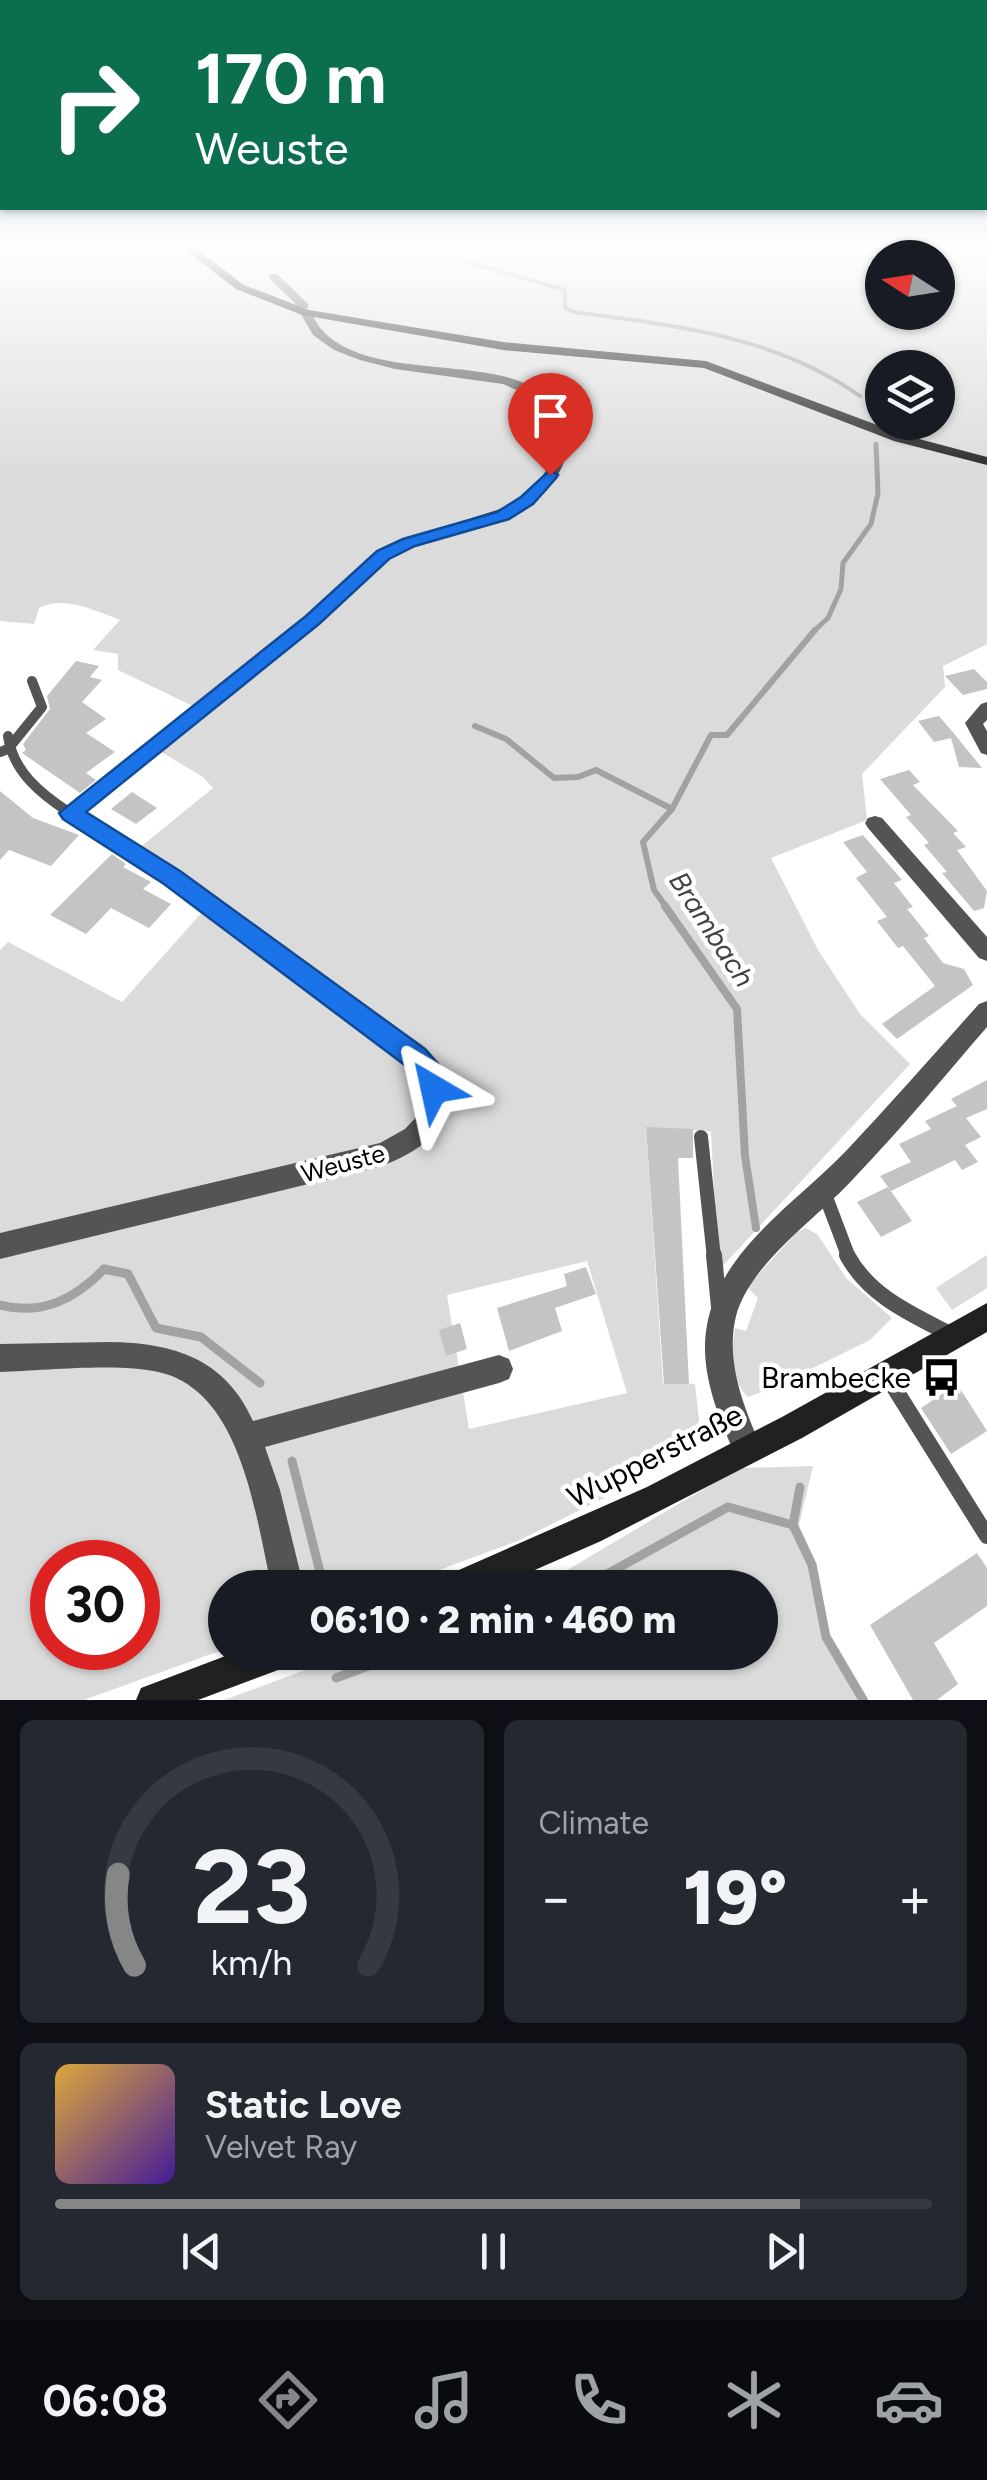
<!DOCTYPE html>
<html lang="en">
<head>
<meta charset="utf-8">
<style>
  body { margin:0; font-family:Figtree,sans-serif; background:#242831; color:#f1f3f6; height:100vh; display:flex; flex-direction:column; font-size:38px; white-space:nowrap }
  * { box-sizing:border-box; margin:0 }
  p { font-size:32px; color:#9ea1a6 }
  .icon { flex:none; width:55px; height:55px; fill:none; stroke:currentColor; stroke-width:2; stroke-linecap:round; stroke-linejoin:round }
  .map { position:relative; height:1700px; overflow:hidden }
  .sheet { display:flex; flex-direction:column; gap:20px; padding:20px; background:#0d0f14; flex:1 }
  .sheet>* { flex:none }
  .guide { position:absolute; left:0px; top:0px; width:988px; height:210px; box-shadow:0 2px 8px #0004; background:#0b6e4f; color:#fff; overflow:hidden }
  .needle { width:65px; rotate:282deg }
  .controls { position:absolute; left:865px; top:240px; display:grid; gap:20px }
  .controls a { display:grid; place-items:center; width:90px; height:90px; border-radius:50%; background:#171b24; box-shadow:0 2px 8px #0004; font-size:50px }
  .speed { position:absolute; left:30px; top:1540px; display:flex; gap:20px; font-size:50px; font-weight:700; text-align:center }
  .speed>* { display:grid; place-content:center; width:130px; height:130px; border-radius:50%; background:#171b24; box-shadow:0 2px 8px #0004; line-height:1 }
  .speed .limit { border:15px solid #d22; background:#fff; color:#111 }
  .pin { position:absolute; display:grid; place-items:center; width:85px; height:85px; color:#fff; margin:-102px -42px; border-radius:50% 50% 50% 0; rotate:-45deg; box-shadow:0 0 10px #0007 }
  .pin .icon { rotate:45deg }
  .me { position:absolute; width:110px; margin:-55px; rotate:324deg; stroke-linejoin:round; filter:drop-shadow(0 0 8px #0008) }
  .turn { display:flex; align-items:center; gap:35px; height:210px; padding:0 30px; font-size:45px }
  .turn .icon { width:130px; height:130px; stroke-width:2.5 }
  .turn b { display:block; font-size:70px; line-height:85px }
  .big { font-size:75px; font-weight:800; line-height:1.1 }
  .sheet .tile { flex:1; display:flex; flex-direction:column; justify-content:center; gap:15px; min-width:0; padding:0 35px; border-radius:15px; background:#242831 }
  .sheet .dial { align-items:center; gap:0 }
  .dial svg { height:260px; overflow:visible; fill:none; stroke:#363941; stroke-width:7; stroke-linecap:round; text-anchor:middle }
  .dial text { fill:#f1f3f6; stroke:none }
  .song { display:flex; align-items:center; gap:30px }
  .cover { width:120px; height:120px; border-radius:15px; background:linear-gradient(135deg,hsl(40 70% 55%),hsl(260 70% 35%)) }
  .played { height:10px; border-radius:5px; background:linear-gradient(90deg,#858687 85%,#363941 85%) }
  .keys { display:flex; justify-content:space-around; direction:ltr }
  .heat { display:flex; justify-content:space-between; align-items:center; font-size:55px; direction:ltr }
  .sheet .tiles { flex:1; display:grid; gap:20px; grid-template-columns:1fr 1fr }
  .tile:last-child { grid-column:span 2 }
  .trip { position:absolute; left:208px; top:1570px; width:570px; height:100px; border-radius:50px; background:#171b24; box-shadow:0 2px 8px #0004; font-weight:800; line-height:100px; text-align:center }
  .dock { display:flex; height:160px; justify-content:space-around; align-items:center; background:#090b0e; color:#9ea1a6 }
  .dock .icon { width:70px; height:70px }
  .dock .current { color:#858687 }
  .dock b { font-size:45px; color:#f1f3f6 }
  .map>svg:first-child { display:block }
  .green { fill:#dbdbdb; fill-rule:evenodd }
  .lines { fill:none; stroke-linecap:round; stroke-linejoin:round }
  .stream-far4 { stroke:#a2a2a2; stroke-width:4 }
  .stream-far3 { stroke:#a2a2a2; stroke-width:5 }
  .stream-far2 { stroke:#a2a2a2; stroke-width:6 }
  .stream-far1 { stroke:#a2a2a2; stroke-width:8 }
  .stream { stroke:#a2a2a2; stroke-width:9 }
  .building { fill:#c4c4c4 }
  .service-far2 { stroke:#545454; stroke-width:10 }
  .service-far1 { stroke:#545454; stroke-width:14 }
  .service { stroke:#545454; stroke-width:16 }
  .minor { fill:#545454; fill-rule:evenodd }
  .secondary { fill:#212121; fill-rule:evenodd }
  .route { fill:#1a73e8; stroke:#114b97; stroke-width:2.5 }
  .labels { text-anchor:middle; stroke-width:9; stroke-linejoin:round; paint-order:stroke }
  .street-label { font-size:25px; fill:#000; stroke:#fff }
  .water-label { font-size:28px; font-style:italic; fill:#434343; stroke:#fff }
  .near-poi-label { font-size:30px; fill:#000; stroke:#fff; text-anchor:end }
  .near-street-label { font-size:30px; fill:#000; stroke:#fff }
</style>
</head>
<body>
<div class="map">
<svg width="987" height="1700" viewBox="0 0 987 1700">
  <rect width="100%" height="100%" fill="#fff"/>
  <g class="green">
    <path d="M0 243H987V644L943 666 945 687 862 774 867 820 771 858 818 950 860 1014 910 1064 718 1271 711 1131 646 1128 663 1383 695 1384 699 1420 693 1436 626 1487 520 1540 393 1587 225 1588V1649L84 1700H0V950L8 942 122 1002 205 909 128 857 213 788 203 777 158 750 203 711 118 670V654L93 650 120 620C96 611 63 595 39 608L34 624 0 621ZM882 258H938V312H882ZM882 368H938V422H882ZM587 1261 627 1393 469 1429 447 1295ZM52 1562H138V1648H52Z"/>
    <path d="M806 1228 818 1235 846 1278 892 1318 870 1340 799 1375 795 1369 782 1375 785 1383 748 1397C730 1379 731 1352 735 1328L746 1331 758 1298 747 1287 797 1232Z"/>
    <polygon points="987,1255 987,1288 952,1310 936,1288"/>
    <polygon points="813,1466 799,1525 817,1565 829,1632 869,1700 224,1700 351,1653 760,1652 760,1588 523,1587 564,1572 739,1468"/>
  </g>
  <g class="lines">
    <path class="stream-far4" d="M436 243 453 251 460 260 565 290V308L574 312C675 326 774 335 860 396"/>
    <polyline class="stream-far3" points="812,633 828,618 841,589 843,563 871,524 878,493 876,444"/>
    <g class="stream-far2">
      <polyline points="475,726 506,739 554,778 578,777 596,770 672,809"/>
      <polyline points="667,908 654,890 643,842 672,809 711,735 727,735 815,630"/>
    </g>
    <polyline class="stream-far1" points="665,906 737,1009 745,1156 756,1228"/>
    <g class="stream">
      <path d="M0 1305C42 1316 75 1299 104 1269L128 1274 156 1328 201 1337 260 1383"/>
      <polyline points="292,1461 324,1588"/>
      <polyline points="800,1487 793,1525 812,1565 826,1637 863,1700"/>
      <polyline points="582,1588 728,1507 793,1525"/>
      <polyline points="336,1678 406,1652"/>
    </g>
  </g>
  <g class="building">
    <polygon points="76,661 99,666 90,677 102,680 82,702 106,719 86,733 115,752 86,773 96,780 80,793 22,753 26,750 23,744 50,709 47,696"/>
    <polygon points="974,669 987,682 987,689 963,695 945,676"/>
    <polygon points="939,716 956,736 982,768 959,767 951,738 934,742 918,721"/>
    <polygon points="909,770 920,782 913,785 958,831 953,833 966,847 957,850 987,891 984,908 974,911 942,873 947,872 924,845 929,843 906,817 911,815 880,779"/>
    <polygon points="0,791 33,818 79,835 51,866 9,850 0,860"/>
    <polygon points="132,792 157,808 136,824 111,809"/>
    <polygon points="863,835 902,880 894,883 913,907 907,909 929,936 924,938 943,963 964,969 973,985 897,1039 882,1024 935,986 903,946 898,948 877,921 887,917 856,878 867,872 843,842"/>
    <polygon points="112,854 126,864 123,867 151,882 143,889 171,904 149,928 111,908 86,934 50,915"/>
    <polygon points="987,1080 987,1109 966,1118 981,1137 965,1145 978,1162 962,1170 955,1160 891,1191 880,1176 911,1162 899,1144 931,1129 925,1121 957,1106 951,1099"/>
    <polygon points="646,1127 693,1129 693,1158 678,1158 689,1384 664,1384"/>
    <polygon points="888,1187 912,1221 881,1237 857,1202"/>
    <polygon points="586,1267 596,1294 555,1308 562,1331 509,1351 497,1308 567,1286 564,1274"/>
    <polygon points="460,1323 467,1349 446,1356 439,1330"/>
    <polygon points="957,1384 987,1431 951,1454 921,1408"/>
    <polygon points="977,1553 987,1568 987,1606 934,1643 958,1684 937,1700 913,1700 870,1625"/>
  </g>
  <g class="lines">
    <g class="service-far2">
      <path d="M8 736C13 772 41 794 70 813"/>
      <polyline points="0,752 8,749 42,707 32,681"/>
    </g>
    <g class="service-far1">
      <polyline points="701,1137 714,1258"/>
      <polyline points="824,1192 849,1258"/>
    </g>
    <g class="service">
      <polyline points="714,1255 719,1307"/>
      <path d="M847 1255C869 1296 911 1314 950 1334"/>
      <polyline points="885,1373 987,1536"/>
    </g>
    <g class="minor">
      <polygon points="269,274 277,274 308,304 308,308 300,308 269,278"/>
      <path d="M302 311H310C314 317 317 325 322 330 364 377 469 359 524 383 568 403 581 441 554 481 519 533 443 529 392 556 361 573 341 605 314 627 239 691 161 751 84 812L179 872 424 1051C468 1108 443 1142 382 1166L0 1259V1233L380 1143 405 1129 422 1111 423 1090 408 1065 165 884 63 818 60 813 302 620 370 557 404 540 503 508 524 496 541 479 553 458 556 445 551 420 526 394 503 384 395 369 360 360 334 350 313 335 300 313Z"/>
      <polygon points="987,702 987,720 983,724 987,731 987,755 981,753 965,723 981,704"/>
      <polygon points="875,816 882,818 987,937 987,961 979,958 868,828 865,823 868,818"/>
      <path d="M987 1001V1027C943 1078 901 1129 855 1177 819 1217 750 1263 736 1316 725 1362 744 1407 762 1449L757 1459 747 1464 737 1459C718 1416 697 1368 708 1320 724 1247 797 1202 846 1151 891 1103 935 1053 979 1004Z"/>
      <path d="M110 1342C173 1343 225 1358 253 1421L499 1355 509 1359 513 1369 509 1379 499 1383 265 1447 280 1490 304 1588H272C256 1521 244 1402 169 1375 126 1361 46 1371 0 1372V1344Z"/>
    </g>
    <g class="secondary">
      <polygon points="176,243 188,243 244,285 309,310 503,342 706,361 904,435 987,457 987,465 894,441 704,368 503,350 302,315 236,289"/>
      <polygon points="987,1303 987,1332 802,1438 601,1541 494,1588 438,1588 443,1577 647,1487 782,1417"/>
      <polygon points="236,1652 298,1652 294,1664 198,1700 136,1700 141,1688"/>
    </g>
  </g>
  <linearGradient id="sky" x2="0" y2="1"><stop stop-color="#8cadcc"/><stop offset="0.51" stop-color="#fff"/><stop offset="1" stop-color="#fff" stop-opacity="0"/></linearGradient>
  <rect width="987" height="481" fill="url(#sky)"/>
  <polygon class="route" points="550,470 558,475 556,478 533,504 509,519 415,546 389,559 319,624 86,812 180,871 425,1049 439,1065 447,1089 443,1098 434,1102 424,1098 417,1079 406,1066 164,884 63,819 59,813 306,616 377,551 403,539 497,512 521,497"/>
  <defs>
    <symbol id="bus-bare" viewBox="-9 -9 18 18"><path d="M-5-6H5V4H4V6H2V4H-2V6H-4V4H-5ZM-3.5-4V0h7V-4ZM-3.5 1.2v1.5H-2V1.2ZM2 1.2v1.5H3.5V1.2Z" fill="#000" stroke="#fff" stroke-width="2.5" paint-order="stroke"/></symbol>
  </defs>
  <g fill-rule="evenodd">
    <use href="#bus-bare" x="914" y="1350" width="55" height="55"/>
  </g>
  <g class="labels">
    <g class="street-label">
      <text transform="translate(343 1163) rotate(-15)" y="9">Weuste</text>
    </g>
    <g class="water-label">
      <text transform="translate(712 929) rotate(57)" y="10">Brambach</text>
    </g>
    <g class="near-poi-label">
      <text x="911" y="1388">Brambecke</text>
    </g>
    <g class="near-street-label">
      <text transform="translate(655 1456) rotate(-27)" y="10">Wupperstraße</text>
    </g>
  </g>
</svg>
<div class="controls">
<a><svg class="needle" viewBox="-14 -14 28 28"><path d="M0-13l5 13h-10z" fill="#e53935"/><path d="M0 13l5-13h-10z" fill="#9ea1a6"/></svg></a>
<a><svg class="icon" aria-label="layers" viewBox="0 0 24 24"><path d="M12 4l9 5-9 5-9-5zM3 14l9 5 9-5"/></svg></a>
</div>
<div class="speed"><div class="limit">30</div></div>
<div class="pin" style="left:550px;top:475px;background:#d93025"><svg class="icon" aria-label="arrive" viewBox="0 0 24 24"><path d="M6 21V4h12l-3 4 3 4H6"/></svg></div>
<svg class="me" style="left:434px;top:1089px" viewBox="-20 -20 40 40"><path d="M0-17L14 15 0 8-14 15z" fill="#1a73e8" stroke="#fff" stroke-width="4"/></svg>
<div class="trip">06:10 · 2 min · 460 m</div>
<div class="guide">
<div class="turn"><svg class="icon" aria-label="right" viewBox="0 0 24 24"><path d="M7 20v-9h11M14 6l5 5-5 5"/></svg><div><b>170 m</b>Weuste</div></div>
</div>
</div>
<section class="sheet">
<div class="tiles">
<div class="tile dial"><svg viewBox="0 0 100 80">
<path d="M14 69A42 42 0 1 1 86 69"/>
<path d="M14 69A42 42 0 0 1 9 41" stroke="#858687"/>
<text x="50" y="56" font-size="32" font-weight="700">23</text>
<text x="50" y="72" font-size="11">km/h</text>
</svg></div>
<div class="tile"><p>Climate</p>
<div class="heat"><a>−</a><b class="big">19°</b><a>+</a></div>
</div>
<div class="tile">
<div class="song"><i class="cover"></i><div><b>Static Love</b><p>Velvet Ray</p></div></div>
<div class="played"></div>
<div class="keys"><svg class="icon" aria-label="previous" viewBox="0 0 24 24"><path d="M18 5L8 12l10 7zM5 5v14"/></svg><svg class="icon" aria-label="pause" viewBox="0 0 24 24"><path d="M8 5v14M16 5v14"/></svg><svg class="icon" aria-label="next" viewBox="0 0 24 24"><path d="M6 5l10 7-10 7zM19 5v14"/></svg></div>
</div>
</div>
</section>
<nav class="dock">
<b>06:08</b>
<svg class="icon current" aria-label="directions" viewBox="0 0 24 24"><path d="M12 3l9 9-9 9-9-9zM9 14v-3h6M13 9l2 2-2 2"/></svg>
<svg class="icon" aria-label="music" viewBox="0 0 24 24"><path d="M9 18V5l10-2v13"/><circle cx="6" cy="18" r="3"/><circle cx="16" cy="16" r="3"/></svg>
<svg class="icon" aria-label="phone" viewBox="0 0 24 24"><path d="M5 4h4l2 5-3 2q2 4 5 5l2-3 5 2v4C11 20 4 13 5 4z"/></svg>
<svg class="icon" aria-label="climate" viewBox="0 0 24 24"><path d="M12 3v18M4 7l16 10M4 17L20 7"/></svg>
<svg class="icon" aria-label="car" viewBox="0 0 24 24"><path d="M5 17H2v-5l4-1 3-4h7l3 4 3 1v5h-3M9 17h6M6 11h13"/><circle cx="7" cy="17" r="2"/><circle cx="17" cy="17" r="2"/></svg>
</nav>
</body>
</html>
